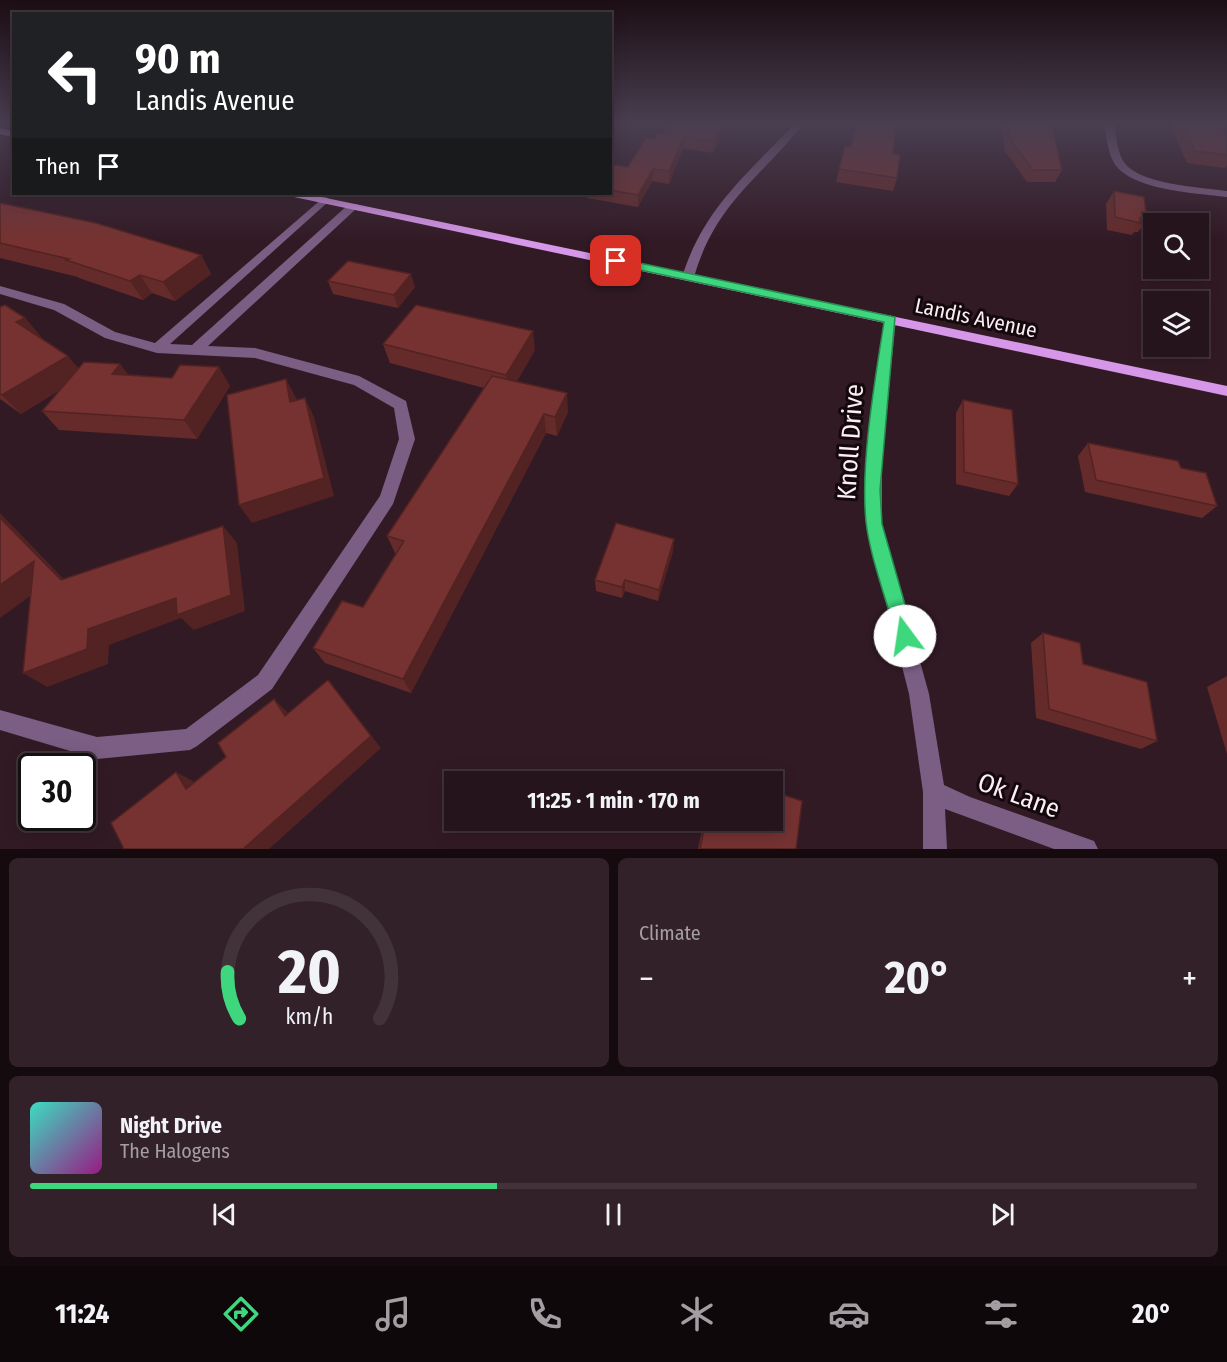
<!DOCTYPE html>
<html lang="en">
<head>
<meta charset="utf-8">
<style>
  body { margin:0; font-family:"Fira Sans Condensed",sans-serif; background:#322129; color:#f1f3f6; height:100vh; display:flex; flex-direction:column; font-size:22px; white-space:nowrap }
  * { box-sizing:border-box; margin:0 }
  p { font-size:20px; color:#a49ea3 }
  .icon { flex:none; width:33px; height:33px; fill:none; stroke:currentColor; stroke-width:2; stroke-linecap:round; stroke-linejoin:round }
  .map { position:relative; height:849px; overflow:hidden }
  .panel { display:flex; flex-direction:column; gap:9px; padding:9px; background:#150b0f; flex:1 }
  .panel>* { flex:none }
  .hud { position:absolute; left:12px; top:12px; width:600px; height:183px; border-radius:0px; box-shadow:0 3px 15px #0003,0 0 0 2px #42333b; background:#202124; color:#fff; overflow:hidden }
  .buttons { position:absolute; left:1143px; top:213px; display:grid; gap:12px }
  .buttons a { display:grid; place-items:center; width:66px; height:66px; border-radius:0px; background:#26141c; box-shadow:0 3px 15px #0003,0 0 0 2px #42333b; font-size:30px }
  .speed { position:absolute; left:18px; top:753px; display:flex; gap:12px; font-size:30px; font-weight:700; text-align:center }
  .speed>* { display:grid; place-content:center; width:78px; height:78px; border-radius:50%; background:#26141c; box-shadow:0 3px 15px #0003,0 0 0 2px #42333b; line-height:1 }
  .speed .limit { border:3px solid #111; border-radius:9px; background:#fff; color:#111 }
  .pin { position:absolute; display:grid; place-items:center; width:51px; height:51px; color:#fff; margin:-26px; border-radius:12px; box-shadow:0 3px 9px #0006 }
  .me { position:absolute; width:66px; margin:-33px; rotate:346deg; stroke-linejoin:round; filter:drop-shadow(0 0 4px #0008) }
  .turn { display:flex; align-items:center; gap:21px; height:126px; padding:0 24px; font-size:27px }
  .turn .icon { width:78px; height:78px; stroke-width:2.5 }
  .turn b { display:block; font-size:42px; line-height:51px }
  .then { display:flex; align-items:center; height:57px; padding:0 24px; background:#0003; gap:12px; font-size:22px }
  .big { font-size:45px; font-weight:700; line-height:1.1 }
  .panel .tile { flex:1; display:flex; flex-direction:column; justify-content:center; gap:9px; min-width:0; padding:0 21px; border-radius:9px; background:#322129 }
  .panel .dial { align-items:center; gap:0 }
  .dial svg { height:156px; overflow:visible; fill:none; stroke:#42333b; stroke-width:7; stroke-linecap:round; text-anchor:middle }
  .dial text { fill:#f1f3f6; stroke:none }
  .song { display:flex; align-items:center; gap:18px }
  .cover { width:72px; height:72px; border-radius:9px; background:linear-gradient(135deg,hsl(170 70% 55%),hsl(310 70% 35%)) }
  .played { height:6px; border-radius:3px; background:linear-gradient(90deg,#3ed77d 40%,#42333b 40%) }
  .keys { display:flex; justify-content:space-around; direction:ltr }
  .heat { display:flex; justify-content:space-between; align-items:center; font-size:33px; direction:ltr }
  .panel .tiles { flex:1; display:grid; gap:9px; grid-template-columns:1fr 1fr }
  .tile:last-child { grid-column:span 2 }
  .trip { position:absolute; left:444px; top:771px; width:339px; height:60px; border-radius:0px; background:#26141c; box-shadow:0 3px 15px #0003,0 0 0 2px #42333b; font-weight:700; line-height:60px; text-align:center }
  .dock { display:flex; height:96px; justify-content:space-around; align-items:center; background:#0f080b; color:#a49ea3 }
  .dock .icon { width:42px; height:42px }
  .dock .selected { color:#3ed77d }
  .dock b { font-size:27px; color:#f1f3f6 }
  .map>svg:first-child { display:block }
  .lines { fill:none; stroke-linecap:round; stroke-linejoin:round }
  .minor { fill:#7c5e85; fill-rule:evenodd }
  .major { fill:#d697e9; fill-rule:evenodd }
  .wall { fill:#652b2a }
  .shaded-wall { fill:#522322 }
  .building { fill:#753231; stroke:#522322; stroke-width:1.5 }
  .route { fill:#3ed77d; stroke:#288c51; stroke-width:1.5 }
  .labels { text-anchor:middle; stroke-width:6; stroke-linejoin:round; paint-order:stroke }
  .street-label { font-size:21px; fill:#feedf4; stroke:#13090d }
  .near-street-label { font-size:26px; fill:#feedf4; stroke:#13090d }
</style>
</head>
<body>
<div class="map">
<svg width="1227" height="849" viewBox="0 0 1227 849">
  <rect width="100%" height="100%" fill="#321a25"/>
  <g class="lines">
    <g class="minor">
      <path d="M796 122H805C760 179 716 202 694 277L692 280H684L682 277C704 207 748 174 796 122Z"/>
      <path d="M1103 122H1113C1116 134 1117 148 1122 159 1135 185 1201 187 1227 191V197C1197 193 1132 191 1114 163 1107 151 1107 135 1103 122Z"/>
      <polygon points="324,197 328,198 328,202 170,344 192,345 349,204 357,204 357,208 208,346 255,348 359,376 406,401 415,439 393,504 272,689 197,746 190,750 97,759 0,730 0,710 97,737 186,729 258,675 380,496 399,439 394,408 354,385 255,358 157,353 105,338 54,310 0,294 0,286 64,304 115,332 155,343"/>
      <polygon points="890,315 896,319 882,456 882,524 929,694 944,785 970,797 1094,841 1098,849 1054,849 945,809 947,849 923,849 923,792 909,694 866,524 866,456 884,319"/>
    </g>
    <g class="major">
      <polygon points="0,128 14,131 14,137 0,134"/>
      <polygon points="289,194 307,194 1227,386 1227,396 294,197"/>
    </g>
  </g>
  <g class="wall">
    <polygon points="669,122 727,122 713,153 683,148 669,184 652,181 638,207 587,198 587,194 610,194 610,164 628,167 654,139 663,133"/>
    <polygon points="856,122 897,122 893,153 897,178 893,191 836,182 845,146 850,147"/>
    <polygon points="1001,122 1051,122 1062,170 1055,182 1027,182 1005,151"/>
    <polygon points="1169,122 1219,122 1227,136 1227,165 1225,168 1187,163"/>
    <polygon points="1114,191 1147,220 1138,232 1134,232 1132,235 1107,230 1106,204"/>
    <polygon points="0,203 201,255 211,274 175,301 152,293 143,300 79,278 78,277 0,258"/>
    <polygon points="328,281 415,287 398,308 333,294"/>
    <polygon points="0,307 25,318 41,337 39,338 78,368 129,375 230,386 197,439 59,430 42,411 60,390 21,414 0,399"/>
    <polygon points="383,344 535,350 517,381 568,412 557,436 546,433 411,693 325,663 313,648 363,607 396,553 395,553 387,536 484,388 390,363"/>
    <polygon points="963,400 1018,484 1009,496 956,484 956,413"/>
    <polygon points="1088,443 1181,468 1217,506 1202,518 1085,492 1078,456"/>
    <polygon points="673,551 658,601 625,591 622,598 596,591 595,580"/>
    <polygon points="1043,633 1083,664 1157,741 1141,749 1036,718 1031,643"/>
    <polygon points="1227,676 1227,754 1207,687"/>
    <polygon points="704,820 772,820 796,849 698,849"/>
  </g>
  <g class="shaded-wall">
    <polygon points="723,122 727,122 713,153 714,141"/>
    <polygon points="684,137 683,148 669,184 669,171"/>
    <polygon points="653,169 652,181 638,207 638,195"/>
    <polygon points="201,255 211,274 175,301 163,282"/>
    <polygon points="411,274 415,287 398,308 394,295"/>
    <polygon points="140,275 152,293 143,300 130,281"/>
    <polygon points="25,318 41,337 33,341 16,322"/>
    <polygon points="533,331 535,350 509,394 506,375"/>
    <polygon points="68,356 84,375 21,414 2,395"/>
    <polygon points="120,364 135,383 112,374"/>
    <polygon points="219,367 230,386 197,439 184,420"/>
    <polygon points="286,379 296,398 300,421 290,402"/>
    <polygon points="567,393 568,412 557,436 555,417"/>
    <polygon points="305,398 314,417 334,496 252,523 239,505"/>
    <polygon points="544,414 546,433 411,693 403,679"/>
    <polygon points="0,513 81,597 61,580 0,518"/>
    <polygon points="223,526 237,543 245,611 194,630 181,618 109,645 108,664 47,687 23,673 88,629"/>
    <polygon points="674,539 673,551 658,601 659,590"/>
    <polygon points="34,561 55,578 0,618 0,585"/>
    <polygon points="625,580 625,591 622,598 622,587"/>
    <polygon points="328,680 381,748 269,849 243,849"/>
    <polygon points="274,699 288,713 285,716"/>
    <polygon points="176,772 195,782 186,789"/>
  </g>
  <g class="building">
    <polygon points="669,122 723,122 714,141 684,137 669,171 653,169 638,195 610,190 610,164 628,167 646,138 654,139 658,133 663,133"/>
    <polygon points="856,122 897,122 893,153 900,155 897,178 839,169 845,146 851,147"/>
    <polygon points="1008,122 1051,122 1062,170 1033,170 1010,139"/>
    <polygon points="1182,122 1219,122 1227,136 1227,155 1195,151"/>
    <polygon points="1114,191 1144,197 1147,220 1140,218 1140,223 1115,217"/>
    <polygon points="0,203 96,223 201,255 163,282 140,275 130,281 66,260 69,259 0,243"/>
    <polygon points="348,261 411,274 394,295 328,281"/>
    <polygon points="5,305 25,318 16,322 68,356 2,395 0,394 0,307"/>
    <polygon points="416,305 533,331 506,375 383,344"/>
    <polygon points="84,362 120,364 112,374 172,378 180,365 219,367 184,420 42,411"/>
    <polygon points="492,376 567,393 555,417 544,414 403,679 313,648 342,601 363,607 404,541 387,536"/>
    <polygon points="286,379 290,402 305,398 324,478 239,505 227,395"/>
    <polygon points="963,400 1012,410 1018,484 964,472"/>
    <polygon points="1088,443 1178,461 1181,468 1206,473 1217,506 1096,480"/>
    <polygon points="0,518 61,580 223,526 231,595 177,615 176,598 88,629 87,649 23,673 34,561 0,585"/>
    <polygon points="616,523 674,539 659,590 625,580 622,587 595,580"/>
    <polygon points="1043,633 1080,643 1083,664 1147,682 1157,741 1049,709"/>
    <polygon points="328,680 371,736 243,849 124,849 111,823 176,772 186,789 226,757 218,743 274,699 285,716"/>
    <polygon points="716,771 746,782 714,782"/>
    <polygon points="772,791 802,801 796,849 700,849 706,820 772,820"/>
  </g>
  <linearGradient id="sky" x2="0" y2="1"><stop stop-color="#1c0e14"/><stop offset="0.51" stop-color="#493e51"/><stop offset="1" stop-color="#493e51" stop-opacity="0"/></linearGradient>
  <rect width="1227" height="241" fill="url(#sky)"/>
  <path class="route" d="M616 258 895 317 880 490 882 524 914 636 911 642 905 645 899 642 896 636C887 601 870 557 866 522 860 463 875 381 884 322L612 264V259Z"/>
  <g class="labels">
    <g class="street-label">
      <text transform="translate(976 318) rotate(12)" y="7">Landis Avenue</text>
    </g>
    <g class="near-street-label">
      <text transform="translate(850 442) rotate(-86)" y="9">Knoll Drive</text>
      <text transform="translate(1019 795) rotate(20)" y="9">Ok Lane</text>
    </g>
  </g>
</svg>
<div class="buttons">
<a><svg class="icon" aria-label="search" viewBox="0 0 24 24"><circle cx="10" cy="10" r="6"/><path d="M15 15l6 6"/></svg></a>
<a><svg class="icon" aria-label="layers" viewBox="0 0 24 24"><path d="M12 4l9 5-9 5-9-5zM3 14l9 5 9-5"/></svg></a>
</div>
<div class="speed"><div class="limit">30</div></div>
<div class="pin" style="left:616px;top:261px;background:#d93025"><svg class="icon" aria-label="arrive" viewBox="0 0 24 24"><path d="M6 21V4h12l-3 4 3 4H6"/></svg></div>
<svg class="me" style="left:905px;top:636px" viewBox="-20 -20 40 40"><circle r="19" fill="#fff"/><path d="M0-13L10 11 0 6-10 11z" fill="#3ed77d"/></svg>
<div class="trip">11:25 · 1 min · 170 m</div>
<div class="hud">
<div class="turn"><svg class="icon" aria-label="left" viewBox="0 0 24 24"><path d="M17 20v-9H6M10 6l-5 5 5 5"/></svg><div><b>90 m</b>Landis Avenue</div></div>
<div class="then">Then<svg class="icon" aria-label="arrive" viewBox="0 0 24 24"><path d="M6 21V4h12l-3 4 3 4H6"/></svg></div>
</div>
</div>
<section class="panel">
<div class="tiles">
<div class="tile dial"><svg viewBox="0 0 100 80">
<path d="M14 69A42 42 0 1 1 86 69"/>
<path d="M14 69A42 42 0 0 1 8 45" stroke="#3ed77d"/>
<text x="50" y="56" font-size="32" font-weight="700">20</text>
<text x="50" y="72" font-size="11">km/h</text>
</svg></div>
<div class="tile"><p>Climate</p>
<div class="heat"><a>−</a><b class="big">20°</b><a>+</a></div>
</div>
<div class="tile">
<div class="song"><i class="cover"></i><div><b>Night Drive</b><p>The Halogens</p></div></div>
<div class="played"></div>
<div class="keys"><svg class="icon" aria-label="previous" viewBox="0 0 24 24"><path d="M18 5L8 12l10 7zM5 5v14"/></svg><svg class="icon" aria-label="pause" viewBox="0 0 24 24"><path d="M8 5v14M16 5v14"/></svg><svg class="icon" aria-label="next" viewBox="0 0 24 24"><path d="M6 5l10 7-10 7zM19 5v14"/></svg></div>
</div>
</div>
</section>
<nav class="dock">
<b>11:24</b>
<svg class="icon selected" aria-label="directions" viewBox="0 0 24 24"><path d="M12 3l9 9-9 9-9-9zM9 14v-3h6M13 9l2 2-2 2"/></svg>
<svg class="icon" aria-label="music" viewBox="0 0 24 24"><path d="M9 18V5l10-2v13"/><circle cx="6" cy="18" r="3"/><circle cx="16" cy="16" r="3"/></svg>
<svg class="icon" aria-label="phone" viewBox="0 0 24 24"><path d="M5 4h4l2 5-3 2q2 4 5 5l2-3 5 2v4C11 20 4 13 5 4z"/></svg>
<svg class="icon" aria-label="climate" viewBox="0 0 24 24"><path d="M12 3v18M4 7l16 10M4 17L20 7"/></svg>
<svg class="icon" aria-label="car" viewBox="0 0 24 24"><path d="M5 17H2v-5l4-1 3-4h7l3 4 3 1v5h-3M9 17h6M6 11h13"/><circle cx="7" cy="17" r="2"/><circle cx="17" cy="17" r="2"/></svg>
<svg class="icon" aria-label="filters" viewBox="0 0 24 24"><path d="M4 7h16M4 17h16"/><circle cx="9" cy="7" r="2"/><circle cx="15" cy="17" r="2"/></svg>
<b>20°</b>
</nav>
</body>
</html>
